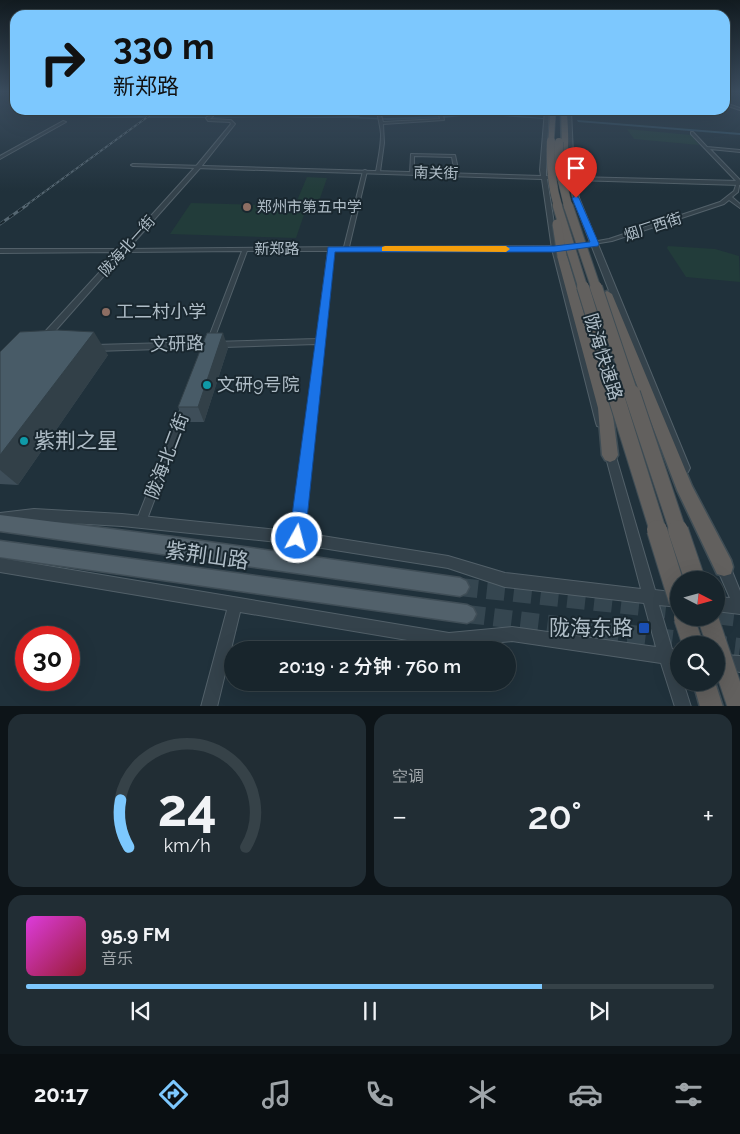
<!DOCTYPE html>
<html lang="zh">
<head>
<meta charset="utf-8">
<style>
  body { margin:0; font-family:Raleway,"Noto Sans SC",sans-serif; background:#212d34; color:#f1f3f6; height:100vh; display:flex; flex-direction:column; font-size:19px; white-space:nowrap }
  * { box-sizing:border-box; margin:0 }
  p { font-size:16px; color:#9fa5a9 }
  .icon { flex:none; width:28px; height:28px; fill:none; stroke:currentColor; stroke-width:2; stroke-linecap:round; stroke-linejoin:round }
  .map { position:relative; height:706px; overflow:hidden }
  .sheet { display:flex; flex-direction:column; gap:8px; padding:8px; background:#0d1418; flex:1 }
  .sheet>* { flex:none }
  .top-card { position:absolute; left:10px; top:10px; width:720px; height:105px; border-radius:15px; box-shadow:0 5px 20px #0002,0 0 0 1px #364248; background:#7dc8fe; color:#111; overflow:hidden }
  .needle { width:32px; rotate:96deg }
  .buttons { position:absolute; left:670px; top:571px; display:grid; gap:10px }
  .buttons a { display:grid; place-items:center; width:55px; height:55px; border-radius:50%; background:#18252c; box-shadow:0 5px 20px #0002,0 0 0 1px #364248; font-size:25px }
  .speed { position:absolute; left:15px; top:626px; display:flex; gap:10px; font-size:25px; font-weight:700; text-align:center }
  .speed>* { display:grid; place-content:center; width:65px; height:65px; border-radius:50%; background:#18252c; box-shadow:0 5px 20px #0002,0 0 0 1px #364248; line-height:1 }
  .speed .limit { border:8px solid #d22; background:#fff; color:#111 }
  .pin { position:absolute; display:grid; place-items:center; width:42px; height:42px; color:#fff; margin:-51px -21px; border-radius:50% 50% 50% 0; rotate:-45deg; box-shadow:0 0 5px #0007 }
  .pin .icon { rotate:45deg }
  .me { position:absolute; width:55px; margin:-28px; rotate:7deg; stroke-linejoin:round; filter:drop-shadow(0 0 4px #0008) }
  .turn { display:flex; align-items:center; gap:18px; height:105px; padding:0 20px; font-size:22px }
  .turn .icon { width:65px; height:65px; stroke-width:2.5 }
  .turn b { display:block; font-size:35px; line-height:42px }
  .big { font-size:38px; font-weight:600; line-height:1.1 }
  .sheet .card { flex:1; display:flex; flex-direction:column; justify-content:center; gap:8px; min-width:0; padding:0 18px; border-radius:15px; background:#212d34 }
  .sheet .dial { align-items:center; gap:0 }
  .dial svg { height:130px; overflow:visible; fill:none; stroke:#364248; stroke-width:7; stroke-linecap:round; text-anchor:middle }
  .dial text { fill:#f1f3f6; stroke:none }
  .song { display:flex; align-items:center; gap:15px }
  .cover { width:60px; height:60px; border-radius:8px; background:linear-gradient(135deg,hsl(300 70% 55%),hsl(350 70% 35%)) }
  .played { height:5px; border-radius:2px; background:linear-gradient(90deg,#7dc8fe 75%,#364248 75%) }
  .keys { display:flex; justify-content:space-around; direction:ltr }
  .heat { display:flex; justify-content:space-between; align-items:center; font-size:28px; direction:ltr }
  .sheet .tiles { flex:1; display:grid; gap:8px; grid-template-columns:1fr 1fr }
  .card:last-child { grid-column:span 2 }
  .trip { position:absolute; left:224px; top:641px; width:292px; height:50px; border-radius:25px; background:#18252c; box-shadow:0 5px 20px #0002,0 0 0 1px #364248; font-weight:600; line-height:50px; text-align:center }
  .menu { display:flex; height:80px; justify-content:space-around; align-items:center; background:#0a0f12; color:#9fa5a9 }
  .menu .icon { width:35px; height:35px }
  .menu .current { color:#7dc8fe }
  .menu b { font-size:22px; color:#f1f3f6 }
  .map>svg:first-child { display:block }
  .green { fill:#223c3a }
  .water { fill:#325063 }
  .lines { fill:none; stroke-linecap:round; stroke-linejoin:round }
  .primary-tunnel { stroke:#354650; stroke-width:18; stroke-dasharray:18 9; stroke-linecap:butt }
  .minor-casing { stroke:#526069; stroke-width:2 }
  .tertiary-casing { stroke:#526069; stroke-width:2 }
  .primary-casing { stroke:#404e57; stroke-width:3 }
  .trunk-casing { stroke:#3f4d55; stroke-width:3 }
  .minor { fill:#34424b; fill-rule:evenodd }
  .tertiary { fill:#34424b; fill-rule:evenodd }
  .primary { fill:#52616b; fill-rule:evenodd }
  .trunk { fill:#62605e; fill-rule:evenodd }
  .rail-far1-casing { stroke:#566772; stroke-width:2 }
  .rail-casing { stroke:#566772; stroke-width:3 }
  .rail-far1 { stroke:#19272f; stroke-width:1; stroke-dasharray:3; stroke-linecap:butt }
  .rail { stroke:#19272f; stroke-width:2; stroke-dasharray:5.5; stroke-linecap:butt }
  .trunk-bridge-far5-casing { stroke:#3f4d55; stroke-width:7; stroke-linecap:butt }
  .trunk-bridge-far4-casing { stroke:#3f4d55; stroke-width:9; stroke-linecap:butt }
  .trunk-bridge-far3-casing { stroke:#3f4d55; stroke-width:11; stroke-linecap:butt }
  .trunk-bridge-far2-casing { stroke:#3f4d55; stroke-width:14; stroke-linecap:butt }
  .trunk-bridge-far1-casing { stroke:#3f4d55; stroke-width:18; stroke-linecap:butt }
  .trunk-bridge-casing { stroke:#3f4d55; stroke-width:22; stroke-linecap:butt }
  .trunk-bridge-far5 { stroke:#62605e; stroke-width:5.5 }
  .trunk-bridge-far4 { stroke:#62605e; stroke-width:8 }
  .trunk-bridge-far3 { stroke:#62605e; stroke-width:9 }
  .trunk-bridge-far2 { stroke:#62605e; stroke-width:12 }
  .trunk-bridge-far1 { stroke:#62605e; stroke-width:16 }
  .trunk-bridge { stroke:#62605e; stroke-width:20 }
  .wall { fill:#3e4e59 }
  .shaded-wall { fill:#324048 }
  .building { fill:#485b67; stroke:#324048 }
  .route { fill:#1a73e8; stroke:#114b97 }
  .slow { fill:#f59e0b }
  .education-dot { fill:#8d6e63; stroke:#19272f; stroke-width:2 }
  .culture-dot { fill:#0f9aa8; stroke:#19272f; stroke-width:2 }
  .transit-dot { fill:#1a4fb4; stroke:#19272f; stroke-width:2 }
  .labels { text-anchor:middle; stroke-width:4; stroke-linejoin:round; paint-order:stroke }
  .far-street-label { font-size:15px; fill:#afbdc7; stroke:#19272f }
  .far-poi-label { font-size:15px; fill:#afbdc7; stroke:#19272f; text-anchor:start }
  .poi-label { font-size:18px; fill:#afbdc7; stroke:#19272f; text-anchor:start }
  .street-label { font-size:18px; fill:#afbdc7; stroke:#19272f }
  .near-poi-label { font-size:21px; fill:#afbdc7; stroke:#19272f; text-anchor:start }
  .near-street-label { font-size:21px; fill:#afbdc7; stroke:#19272f }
</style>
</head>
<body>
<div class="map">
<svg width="740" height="707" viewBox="0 0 740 707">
  <rect width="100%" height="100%" fill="#20313b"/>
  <g class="green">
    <polygon points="627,129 691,135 699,145 634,139"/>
    <polygon points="307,177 327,178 318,204 296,203"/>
    <polygon points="191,203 307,206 296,238 170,234"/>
    <polygon points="668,246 715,249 739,256 740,282 686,277 667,248"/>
  </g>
  <g class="water">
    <polygon points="349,110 353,110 360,117 386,118 439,116 473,112 543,118 543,119 476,114 444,118 388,120 349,118 81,118 139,116 278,118 353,116"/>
    <polygon points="577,120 740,133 740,135 578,122"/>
  </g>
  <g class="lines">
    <g class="primary-tunnel">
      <polyline points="460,587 679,611"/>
      <polyline points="467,614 740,647"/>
      <polyline points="716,615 740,618"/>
    </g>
    <defs>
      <g id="minor">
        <polygon points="725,103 740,108 740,110 725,105"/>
        <path d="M215 110H219L210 119 231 120 235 124 201 167 128 249 344 247 363 171 365 170 367 171 349 247 560 246 563 248 560 250 334 251 302 538 301 542 297 543 293 542 292 538 316 344 95 351 91 348 95 345 207 342 242 251 125 252 48 339H45L41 337 42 335 118 252 0 253V249H121L197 165 231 124 230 122 208 121 206 118ZM247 251H328L317 339 213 342Z"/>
        <path d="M378 110H382L381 115 383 122 440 119 438 110H442L444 120 383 124 384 143 380 172 378 173 376 172C378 160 381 147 381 135 381 126 377 118 378 110Z"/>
        <polygon points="63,121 66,122 0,159 0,156"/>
        <polygon points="691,132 693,132 707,147 740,150 740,152 710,149 740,180 738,192 732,197 740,204 740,208 729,200 724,204 612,241 575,247 575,245 609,239 720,202 734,191 737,182 691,134"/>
        <polygon points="411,154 455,155 459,174 457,175 455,174 452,157 414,156 414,173 410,174"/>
        <polygon points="185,405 188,406 189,408 146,522 145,526 141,527 137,526 136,522 181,408 182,406"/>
      </g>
      <g id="tertiary">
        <polygon points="545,110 549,110 546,170 546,176 569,176 567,110 571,110 574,177 740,181 740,185 575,180 579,198 690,468 688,472 684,473 680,472 678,468 573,198 570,180 547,179 558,249 606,423 605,426 601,427 597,426 596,423 552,249 542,179 133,166 131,165 133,164 541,176 540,170"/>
        <polygon points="609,445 613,447 614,450 655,590 679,593 679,607 659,605 672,649 679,651 679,665 677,665 679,671 679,682 683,682 691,707 675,707 661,663 512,641 449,647 240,612 217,707 201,707 227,610 0,572 0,558 449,633 512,627 656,647 644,603 505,587 448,568 297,544 122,526 34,521 0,525 0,513 34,509 122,514 297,532 448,556 505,573 641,589 604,450 605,447"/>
        <polygon points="723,559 728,561 740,591 740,614 716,611 716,597 730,598 716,566 718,561"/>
        <polygon points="724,655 740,656 740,672 724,669 719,667 717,662 719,657"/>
      </g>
      <g id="primary">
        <polygon points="0,515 173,537 460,578 466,581 469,587 466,593 460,596 0,531"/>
        <polygon points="0,541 467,605 473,608 476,614 473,620 467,623 0,557"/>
      </g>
      <g id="trunk">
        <path d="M561 110H567C567 125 573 162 559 170L555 168 562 154Z"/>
        <polygon points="562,253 567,256 612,408 618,455 615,460 610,462 605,460 602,455 598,408 557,256"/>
        <polygon points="607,291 612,294 692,486 731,560 733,567 731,574 724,576 717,574 677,490 602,294"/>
        <polygon points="693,682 715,682 723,707 700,707"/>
      </g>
    </defs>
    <use href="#minor" class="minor-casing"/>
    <use href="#tertiary" class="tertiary-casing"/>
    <use href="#primary" class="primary-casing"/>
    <use href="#trunk" class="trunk-casing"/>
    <use href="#minor" class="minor"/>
    <use href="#tertiary" class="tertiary"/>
    <use href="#primary" class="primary"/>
    <use href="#trunk" class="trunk"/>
    <defs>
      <polyline id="rail-far1" points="25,206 157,110"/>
      <polyline id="rail" points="0,224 27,205"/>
    </defs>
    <use href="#rail-far1" class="rail-far1-casing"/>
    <use href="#rail" class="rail-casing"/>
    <use href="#rail-far1" class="rail-far1"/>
    <use href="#rail" class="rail"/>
    <defs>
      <polyline id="trunk-bridge-far5" points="551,142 553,110"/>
      <g id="trunk-bridge-far4">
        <path d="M551 141C550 164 551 184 558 206"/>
        <polyline points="559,142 559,168 568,206"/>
      </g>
      <g id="trunk-bridge-far3">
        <polyline points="557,205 583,288"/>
        <polyline points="568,205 596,288"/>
        <polyline points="557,224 562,256"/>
      </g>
      <g id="trunk-bridge-far2">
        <polyline points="583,287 616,394"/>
        <polyline points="596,287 632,394"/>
      </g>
      <g id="trunk-bridge-far1">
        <polyline points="615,393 658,531"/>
        <polyline points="632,393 678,531"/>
      </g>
      <g id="trunk-bridge">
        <polyline points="657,530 679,601"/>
        <polyline points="678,530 695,580"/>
        <polyline points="684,618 693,645"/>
        <polyline points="708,618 738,707"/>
      </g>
    </defs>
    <use href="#trunk-bridge-far5" class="trunk-bridge-far5-casing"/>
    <use href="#trunk-bridge-far4" class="trunk-bridge-far4-casing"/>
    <use href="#trunk-bridge-far3" class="trunk-bridge-far3-casing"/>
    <use href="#trunk-bridge-far2" class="trunk-bridge-far2-casing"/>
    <use href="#trunk-bridge-far1" class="trunk-bridge-far1-casing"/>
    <use href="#trunk-bridge" class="trunk-bridge-casing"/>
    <use href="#trunk-bridge-far5" class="trunk-bridge-far5"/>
    <use href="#trunk-bridge-far4" class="trunk-bridge-far4"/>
    <use href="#trunk-bridge-far3" class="trunk-bridge-far3"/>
    <use href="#trunk-bridge-far2" class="trunk-bridge-far2"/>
    <use href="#trunk-bridge-far1" class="trunk-bridge-far1"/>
    <use href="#trunk-bridge" class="trunk-bridge"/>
  </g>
  <g class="wall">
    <polygon points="228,348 204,422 185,422 178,407"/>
    <polygon points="0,352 108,355 18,485 0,484"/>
  </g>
  <g class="shaded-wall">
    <polygon points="94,332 108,355 18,485 0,470 0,455"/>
    <polygon points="223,333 228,348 204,422 198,407"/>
  </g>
  <g class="building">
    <polygon points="57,330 94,332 0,455 0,352 20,332"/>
    <polygon points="207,333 223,333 198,407 178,407"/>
  </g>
  <linearGradient id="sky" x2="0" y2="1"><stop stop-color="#121b20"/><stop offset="0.48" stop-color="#3c4e60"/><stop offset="1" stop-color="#3c4e60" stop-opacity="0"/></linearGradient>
  <rect width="740" height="191" fill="url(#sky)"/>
  <polygon class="route" points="576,196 579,198 599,244 598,246 554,252 335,252 305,538 302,544 297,546 291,544 289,538 328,247 554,246 590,242 572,198"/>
  <polygon class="slow" points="385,246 506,246 510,249 506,252 382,251 382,247"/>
  <g class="education-dot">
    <circle cx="247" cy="207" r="5"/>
    <circle cx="106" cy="312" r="5"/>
  </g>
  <g class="culture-dot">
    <circle cx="207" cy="385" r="5"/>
    <circle cx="24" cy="441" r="5"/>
  </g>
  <rect class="transit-dot" x="638" y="622" width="12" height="12" rx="2.5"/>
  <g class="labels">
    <g class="far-street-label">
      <text transform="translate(436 173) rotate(2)" y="5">南关街</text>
      <text transform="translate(653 227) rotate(-18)" y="5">烟厂西街</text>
      <text transform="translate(127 246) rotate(-48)" y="5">陇海北一街</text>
      <text x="277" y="254">新郑路</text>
    </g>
    <g class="far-poi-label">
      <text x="257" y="212">郑州市第五中学</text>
    </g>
    <g class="poi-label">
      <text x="116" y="318">工二村小学</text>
      <text x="217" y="391">文研9号院</text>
    </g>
    <g class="street-label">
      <text transform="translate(177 344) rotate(-2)" y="6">文研路</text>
      <text transform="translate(603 357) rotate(73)" y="6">陇海快速路</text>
      <text transform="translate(167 456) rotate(-69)" y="6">陇海北二街</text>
    </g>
    <g class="near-poi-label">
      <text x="34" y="448">紫荆之星</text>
      <text x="633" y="635" text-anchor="end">陇海东路</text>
    </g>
    <g class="near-street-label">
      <text transform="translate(207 556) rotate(8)" y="7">紫荆山路</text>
    </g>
  </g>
</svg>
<div class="buttons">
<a><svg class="needle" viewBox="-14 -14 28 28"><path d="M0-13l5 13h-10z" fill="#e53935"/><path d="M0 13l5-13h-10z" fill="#9fa5a9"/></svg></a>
<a><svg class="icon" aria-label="search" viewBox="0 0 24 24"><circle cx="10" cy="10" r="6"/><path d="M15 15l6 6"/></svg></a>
</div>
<div class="speed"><div class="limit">30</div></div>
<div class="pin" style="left:576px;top:198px;background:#d93025"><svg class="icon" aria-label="arrive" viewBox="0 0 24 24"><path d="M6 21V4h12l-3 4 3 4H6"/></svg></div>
<svg class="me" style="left:297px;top:538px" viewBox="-20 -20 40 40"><circle r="17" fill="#1a73e8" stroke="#fff" stroke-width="3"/><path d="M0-11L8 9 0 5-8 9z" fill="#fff"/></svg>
<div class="trip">20:19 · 2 分钟 · 760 m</div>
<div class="top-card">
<div class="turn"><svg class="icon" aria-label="right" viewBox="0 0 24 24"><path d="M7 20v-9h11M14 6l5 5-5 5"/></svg><div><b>330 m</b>新郑路</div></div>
</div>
</div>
<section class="sheet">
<div class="tiles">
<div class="card dial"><svg viewBox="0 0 100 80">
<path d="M14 69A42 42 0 1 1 86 69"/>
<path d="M14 69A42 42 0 0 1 9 40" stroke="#7dc8fe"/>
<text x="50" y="56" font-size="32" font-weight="700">24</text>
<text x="50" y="72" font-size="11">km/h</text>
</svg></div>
<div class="card"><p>空调</p>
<div class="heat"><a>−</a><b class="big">20°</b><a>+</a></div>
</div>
<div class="card">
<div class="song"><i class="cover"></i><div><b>95.9 FM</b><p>音乐</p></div></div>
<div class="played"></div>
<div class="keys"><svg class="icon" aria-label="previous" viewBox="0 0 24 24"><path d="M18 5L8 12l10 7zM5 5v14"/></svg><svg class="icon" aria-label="pause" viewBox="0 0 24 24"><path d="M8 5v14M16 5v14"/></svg><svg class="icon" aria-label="next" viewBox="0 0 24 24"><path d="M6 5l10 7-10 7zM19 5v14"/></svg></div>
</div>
</div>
</section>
<nav class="menu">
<b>20:17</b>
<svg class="icon current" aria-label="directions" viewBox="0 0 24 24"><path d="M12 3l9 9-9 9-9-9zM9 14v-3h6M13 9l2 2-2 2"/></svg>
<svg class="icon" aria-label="music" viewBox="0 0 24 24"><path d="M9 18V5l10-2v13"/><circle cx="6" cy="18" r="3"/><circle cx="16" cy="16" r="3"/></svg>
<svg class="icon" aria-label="phone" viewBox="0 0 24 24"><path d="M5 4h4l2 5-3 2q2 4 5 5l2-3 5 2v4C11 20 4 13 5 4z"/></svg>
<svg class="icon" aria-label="climate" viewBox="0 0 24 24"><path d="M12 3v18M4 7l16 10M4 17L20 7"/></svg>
<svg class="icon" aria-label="car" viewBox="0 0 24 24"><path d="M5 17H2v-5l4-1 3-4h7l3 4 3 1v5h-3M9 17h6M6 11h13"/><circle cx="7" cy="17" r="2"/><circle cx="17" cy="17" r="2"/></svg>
<svg class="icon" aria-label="filters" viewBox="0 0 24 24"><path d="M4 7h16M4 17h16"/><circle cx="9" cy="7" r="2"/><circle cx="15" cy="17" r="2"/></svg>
</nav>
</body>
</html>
